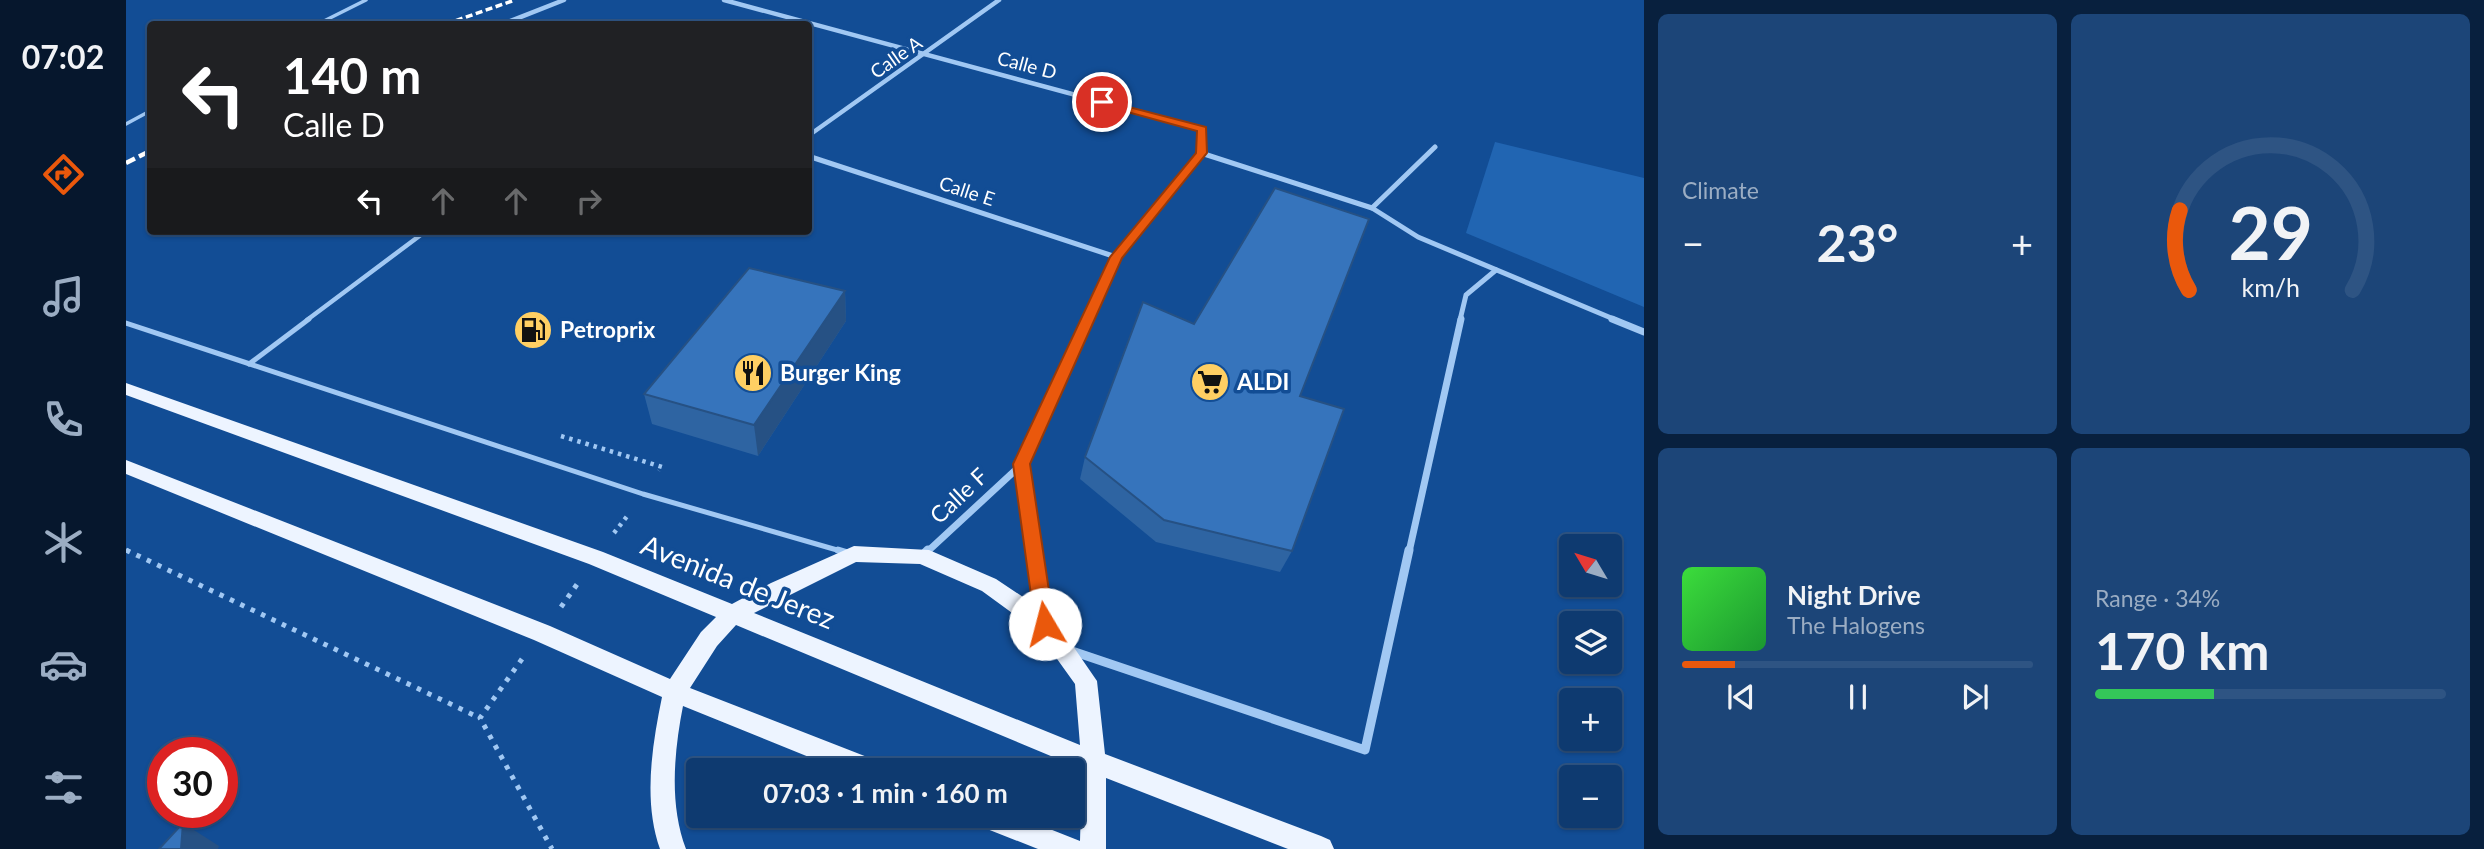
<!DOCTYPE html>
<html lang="en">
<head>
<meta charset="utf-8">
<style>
  body { margin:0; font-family:Lato,sans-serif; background:#1c4578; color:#f1f3f6; height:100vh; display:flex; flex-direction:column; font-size:26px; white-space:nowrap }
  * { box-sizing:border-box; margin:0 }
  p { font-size:23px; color:#9badc3 }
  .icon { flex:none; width:38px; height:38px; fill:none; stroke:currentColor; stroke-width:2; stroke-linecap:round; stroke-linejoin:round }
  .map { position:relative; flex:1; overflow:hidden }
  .panel { display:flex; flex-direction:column; gap:14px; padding:14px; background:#08203e; width:840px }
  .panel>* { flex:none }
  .guide { position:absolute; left:21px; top:21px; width:665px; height:214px; border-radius:7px; box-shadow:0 2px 5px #0004,0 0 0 2px #2e5483; background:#202124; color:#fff; overflow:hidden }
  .needle { width:46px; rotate:308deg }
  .tools { position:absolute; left:1433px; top:534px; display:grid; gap:14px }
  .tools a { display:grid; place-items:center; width:63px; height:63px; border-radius:7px; background:#0e3a70; box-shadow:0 2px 5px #0004,0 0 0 2px #2e5483; font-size:35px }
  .speed { position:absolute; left:21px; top:737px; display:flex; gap:14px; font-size:35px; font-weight:700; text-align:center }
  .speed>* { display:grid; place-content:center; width:91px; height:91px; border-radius:50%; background:#0e3a70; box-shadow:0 2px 5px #0004,0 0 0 2px #2e5483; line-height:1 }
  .speed .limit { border:10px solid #d22; background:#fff; color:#111 }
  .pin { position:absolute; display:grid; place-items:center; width:60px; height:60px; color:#fff; margin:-30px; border:4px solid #fff; border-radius:50%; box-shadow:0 2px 7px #0007 }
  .me { position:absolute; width:77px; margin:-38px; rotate:352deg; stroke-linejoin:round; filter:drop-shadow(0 0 5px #0008) }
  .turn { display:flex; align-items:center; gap:24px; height:147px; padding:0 21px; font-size:32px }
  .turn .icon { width:91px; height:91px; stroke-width:2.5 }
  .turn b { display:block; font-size:49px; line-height:60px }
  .lanes { display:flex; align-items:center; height:66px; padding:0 21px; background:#0003; justify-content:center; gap:35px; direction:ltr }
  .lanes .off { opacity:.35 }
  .big { font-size:52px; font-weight:700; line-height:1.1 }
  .panel .widget { flex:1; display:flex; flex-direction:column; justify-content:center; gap:10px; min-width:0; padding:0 24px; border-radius:10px; background:#1c4578 }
  .panel .dial { align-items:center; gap:0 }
  .dial svg { height:182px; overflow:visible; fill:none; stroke:#2e5483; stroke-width:7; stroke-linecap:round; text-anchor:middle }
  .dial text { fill:#f1f3f6; stroke:none }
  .song { display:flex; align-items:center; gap:21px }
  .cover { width:84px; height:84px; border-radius:10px; background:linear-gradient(135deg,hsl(120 70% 55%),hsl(130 70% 35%)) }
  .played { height:7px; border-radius:4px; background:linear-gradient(90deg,#ea580c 15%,#2e5483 15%) }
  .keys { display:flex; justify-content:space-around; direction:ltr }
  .heat { display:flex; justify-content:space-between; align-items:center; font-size:38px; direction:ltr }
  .charge { height:10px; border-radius:5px; background:linear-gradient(90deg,#34c759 34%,#2e5483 0) }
  .panel .tiles { flex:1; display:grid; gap:14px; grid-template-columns:repeat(2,1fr) }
  .trip { position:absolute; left:560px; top:758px; width:399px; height:70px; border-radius:7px; background:#0e3a70; box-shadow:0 2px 5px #0004,0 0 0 2px #2e5483; font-weight:700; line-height:70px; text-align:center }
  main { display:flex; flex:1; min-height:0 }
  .tabs { display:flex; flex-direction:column; width:126px; justify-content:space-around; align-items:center; background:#06172d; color:#9badc3 }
  .tabs .icon { width:49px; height:49px }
  .tabs .on { color:#ea580c }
  .tabs b { font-size:32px; color:#f1f3f6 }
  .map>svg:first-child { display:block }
  .green { fill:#2165b2 }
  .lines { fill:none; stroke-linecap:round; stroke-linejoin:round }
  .path-far1 { stroke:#a1c8f3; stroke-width:4.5; stroke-dasharray:3.5 5; stroke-linecap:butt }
  .path { stroke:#a1c8f3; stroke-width:5; stroke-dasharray:4.5 7; stroke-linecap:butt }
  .lane-far3 { stroke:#a1c8f3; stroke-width:3.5 }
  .lane-far2 { stroke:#a1c8f3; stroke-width:4.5 }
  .lane-far1 { stroke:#a1c8f3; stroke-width:5 }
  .lane { stroke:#a1c8f3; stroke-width:7 }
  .street-far3 { stroke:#a1c8f3; stroke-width:4.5 }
  .street-far2 { stroke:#a1c8f3; stroke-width:5 }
  .street-far1 { stroke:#a1c8f3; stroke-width:7 }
  .street { stroke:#a1c8f3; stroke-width:9 }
  .primary { fill:#edf4ff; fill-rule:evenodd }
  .rail-far1 { stroke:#fff; stroke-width:3.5; stroke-dasharray:7 3.5; stroke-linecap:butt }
  .rail { stroke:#fff; stroke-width:4.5; stroke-dasharray:10 4.5; stroke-linecap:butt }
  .wall { fill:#2e64a2 }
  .shaded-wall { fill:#265184 }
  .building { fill:#3674bc; stroke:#265184; stroke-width:2 }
  .route { fill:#ea580c; stroke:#983908; stroke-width:2 }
  .labels { text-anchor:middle; stroke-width:7; stroke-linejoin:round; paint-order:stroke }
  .far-street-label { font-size:19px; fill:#fff; stroke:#124d95 }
  .poi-label { font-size:23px; font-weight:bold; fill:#fff; stroke:#124d95; text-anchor:start }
  .street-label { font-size:23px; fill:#fff; stroke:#124d95 }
  .near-street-label { font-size:28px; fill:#fff; stroke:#124d95 }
</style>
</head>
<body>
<main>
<nav class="tabs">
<b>07:02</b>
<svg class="icon on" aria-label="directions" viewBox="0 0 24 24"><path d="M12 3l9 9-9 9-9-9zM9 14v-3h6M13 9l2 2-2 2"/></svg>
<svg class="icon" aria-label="music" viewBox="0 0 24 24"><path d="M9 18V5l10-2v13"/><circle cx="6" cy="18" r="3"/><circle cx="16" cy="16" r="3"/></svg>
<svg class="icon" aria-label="phone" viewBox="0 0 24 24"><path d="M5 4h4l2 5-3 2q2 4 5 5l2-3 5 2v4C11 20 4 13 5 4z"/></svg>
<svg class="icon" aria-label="climate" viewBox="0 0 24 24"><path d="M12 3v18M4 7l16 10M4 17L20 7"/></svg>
<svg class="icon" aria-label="car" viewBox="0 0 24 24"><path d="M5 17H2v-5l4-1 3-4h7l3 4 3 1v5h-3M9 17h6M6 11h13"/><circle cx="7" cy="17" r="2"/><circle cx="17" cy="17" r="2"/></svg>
<svg class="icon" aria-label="filters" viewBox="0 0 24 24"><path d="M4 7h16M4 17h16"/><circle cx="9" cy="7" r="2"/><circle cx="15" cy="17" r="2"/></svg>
</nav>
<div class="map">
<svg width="1518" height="849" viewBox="0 0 1518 849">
  <rect width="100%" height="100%" fill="#124d95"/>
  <polygon class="green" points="1369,142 1518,178 1518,307 1340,233"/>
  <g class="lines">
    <g class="path-far1">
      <polyline points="435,436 536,467 533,471"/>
      <polyline points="488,533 502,515"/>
      <polyline points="0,550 4,552"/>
    </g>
    <g class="path">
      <polyline points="0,550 354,718"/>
      <polyline points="435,607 452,583"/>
      <polyline points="396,659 354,718 426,849"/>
    </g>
    <g class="lane-far3">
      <polyline points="192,24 240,0"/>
      <polyline points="0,124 24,111"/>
    </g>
    <polyline class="lane-far2" points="181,320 300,231"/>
    <g class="lane-far1">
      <polyline points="0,323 517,494 718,552"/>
      <polyline points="123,364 183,319"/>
    </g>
    <polyline class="lane" points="712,550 722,553"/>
    <g class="street-far3">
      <polyline points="598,0 1076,129 1076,141"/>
      <polyline points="377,24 438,0"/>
      <polyline points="682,136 873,0"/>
    </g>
    <g class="street-far2">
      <polyline points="1075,153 1076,139"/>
      <polyline points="1075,153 1246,208 1309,147"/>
      <polyline points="682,156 990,257"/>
      <polyline points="1246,208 1292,237 1490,320"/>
      <polyline points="961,320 990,257 1075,153"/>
      <polyline points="1334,320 1340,295 1370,270"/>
    </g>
    <g class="street-far1">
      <polyline points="1486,319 1518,332"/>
      <polyline points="895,465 908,552"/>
      <polyline points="801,552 895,465 962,319"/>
      <polyline points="1283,552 1335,319"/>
    </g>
    <g class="street">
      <polyline points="907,550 917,616"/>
      <polyline points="796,556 802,550"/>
      <polyline points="943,650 1239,750 1283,550"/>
    </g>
    <path class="primary" d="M0 383 477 552 606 604 645 583 728 546 803 550 870 579 927 617 971 681 979 754 1195 836 1204 840 1208 849H1162L980 778V849H912L851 825 848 816H891L954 841 956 769 610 625 591 646 564 688 754 762 757 770H715L557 706C548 752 543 805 560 849H534C517 801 526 746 536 697L408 640 0 474V460L424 626 544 679 575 632 590 617 463 564 0 395ZM730 562 794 564 856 591 911 631 949 684 954 745 628 613Z"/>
    <polyline class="rail-far1" points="320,24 389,0"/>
    <polyline class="rail" points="0,163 24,151"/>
  </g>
  <g class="wall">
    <polygon points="719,291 720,321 632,456 526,424 518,394"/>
    <polygon points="1068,324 1174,396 1166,551 1154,572 1030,542 954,479 959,457"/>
  </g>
  <g class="shaded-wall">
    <polygon points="719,291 720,321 632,456 628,425"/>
    <polygon points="57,823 93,846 92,849 55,849"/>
  </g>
  <g class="building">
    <polygon points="1149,188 1243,219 1174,396 1218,409 1166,551 1038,520 959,457 1017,302 1068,324"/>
    <polygon points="623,268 719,291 628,425 518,394"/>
    <polygon points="57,823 55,849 33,849"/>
  </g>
  <polygon class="route" points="972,99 1080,127 1081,153 996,258 904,464 928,624 925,630 919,633 912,630 909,624 887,464 984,257 1070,153 1071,131 972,104"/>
  <defs>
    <symbol id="fuel-disc" viewBox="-11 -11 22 22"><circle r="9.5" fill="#ffcf63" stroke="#124d95"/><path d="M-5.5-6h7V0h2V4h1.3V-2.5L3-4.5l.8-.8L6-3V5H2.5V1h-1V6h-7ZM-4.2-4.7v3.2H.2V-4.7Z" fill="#111"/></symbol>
    <symbol id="restaurant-disc" viewBox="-11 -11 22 22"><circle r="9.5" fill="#ffcf63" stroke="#124d95"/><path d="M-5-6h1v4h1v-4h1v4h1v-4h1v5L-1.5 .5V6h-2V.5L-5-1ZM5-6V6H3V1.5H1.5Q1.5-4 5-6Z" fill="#111"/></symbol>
    <symbol id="supermarket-disc" viewBox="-11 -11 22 22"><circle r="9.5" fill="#ffcf63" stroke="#124d95"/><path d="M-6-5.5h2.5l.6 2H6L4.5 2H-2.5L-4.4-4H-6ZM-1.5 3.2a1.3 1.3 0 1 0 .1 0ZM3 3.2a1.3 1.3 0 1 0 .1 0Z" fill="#111"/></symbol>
  </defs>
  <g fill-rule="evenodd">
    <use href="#fuel-disc" x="385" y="308" width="44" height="44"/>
    <use href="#restaurant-disc" x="605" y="351" width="44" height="44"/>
    <use href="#supermarket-disc" x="1062" y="360" width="44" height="44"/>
  </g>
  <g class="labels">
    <g class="far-street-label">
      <text transform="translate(770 57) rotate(-35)" y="7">Calle A</text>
      <text transform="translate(901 65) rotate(15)" y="7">Calle D</text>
      <text transform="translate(841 191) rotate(18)" y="7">Calle E</text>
    </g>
    <g class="poi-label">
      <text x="434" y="338">Petroprix</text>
      <text x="654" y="381">Burger King</text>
      <text x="1111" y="390">ALDI</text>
    </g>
    <g class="street-label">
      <text transform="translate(833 496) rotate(-43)" y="8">Calle F</text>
    </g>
    <g class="near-street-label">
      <text transform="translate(612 582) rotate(22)" y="10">Avenida de Jerez</text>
    </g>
  </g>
</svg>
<div class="tools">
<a><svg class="needle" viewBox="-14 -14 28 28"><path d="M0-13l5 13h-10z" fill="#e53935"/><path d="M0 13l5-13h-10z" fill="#9badc3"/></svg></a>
<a><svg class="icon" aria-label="layers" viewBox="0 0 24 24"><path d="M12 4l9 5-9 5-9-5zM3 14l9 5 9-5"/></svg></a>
<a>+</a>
<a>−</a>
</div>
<div class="speed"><div class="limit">30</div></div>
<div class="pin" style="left:976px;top:102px;background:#d93025"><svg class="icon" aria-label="arrive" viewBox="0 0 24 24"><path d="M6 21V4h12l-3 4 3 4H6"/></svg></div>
<svg class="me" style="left:919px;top:624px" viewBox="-20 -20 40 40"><circle r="19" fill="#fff"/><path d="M0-13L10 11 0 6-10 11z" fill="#ea580c"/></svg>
<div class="trip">07:03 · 1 min · 160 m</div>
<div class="guide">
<div class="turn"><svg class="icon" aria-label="left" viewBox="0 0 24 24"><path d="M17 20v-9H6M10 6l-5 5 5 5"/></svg><div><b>140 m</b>Calle D</div></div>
<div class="lanes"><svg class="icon" aria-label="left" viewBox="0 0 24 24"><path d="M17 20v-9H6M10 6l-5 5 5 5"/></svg><svg class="icon off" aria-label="ahead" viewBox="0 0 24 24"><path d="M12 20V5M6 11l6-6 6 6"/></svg><svg class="icon off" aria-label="ahead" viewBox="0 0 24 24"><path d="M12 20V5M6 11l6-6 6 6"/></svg><svg class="icon off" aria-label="right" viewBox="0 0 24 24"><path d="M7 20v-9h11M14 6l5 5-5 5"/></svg></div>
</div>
</div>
<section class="panel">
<div class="tiles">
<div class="widget"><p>Climate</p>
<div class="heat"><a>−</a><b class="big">23°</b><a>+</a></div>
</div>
<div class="widget dial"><svg viewBox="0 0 100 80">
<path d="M14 69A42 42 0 1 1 86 69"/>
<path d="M14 69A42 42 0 0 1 10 34" stroke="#ea580c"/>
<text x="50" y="56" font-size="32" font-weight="700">29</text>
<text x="50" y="72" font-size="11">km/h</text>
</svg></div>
<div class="widget">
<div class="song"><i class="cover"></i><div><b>Night Drive</b><p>The Halogens</p></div></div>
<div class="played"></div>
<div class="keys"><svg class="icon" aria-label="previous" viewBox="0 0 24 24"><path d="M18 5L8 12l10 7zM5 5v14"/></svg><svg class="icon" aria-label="pause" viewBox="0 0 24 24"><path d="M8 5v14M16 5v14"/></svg><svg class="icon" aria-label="next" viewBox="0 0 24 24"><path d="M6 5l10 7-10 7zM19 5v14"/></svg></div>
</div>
<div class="widget"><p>Range · 34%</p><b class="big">170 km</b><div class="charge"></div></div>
</div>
</section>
</main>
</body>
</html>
